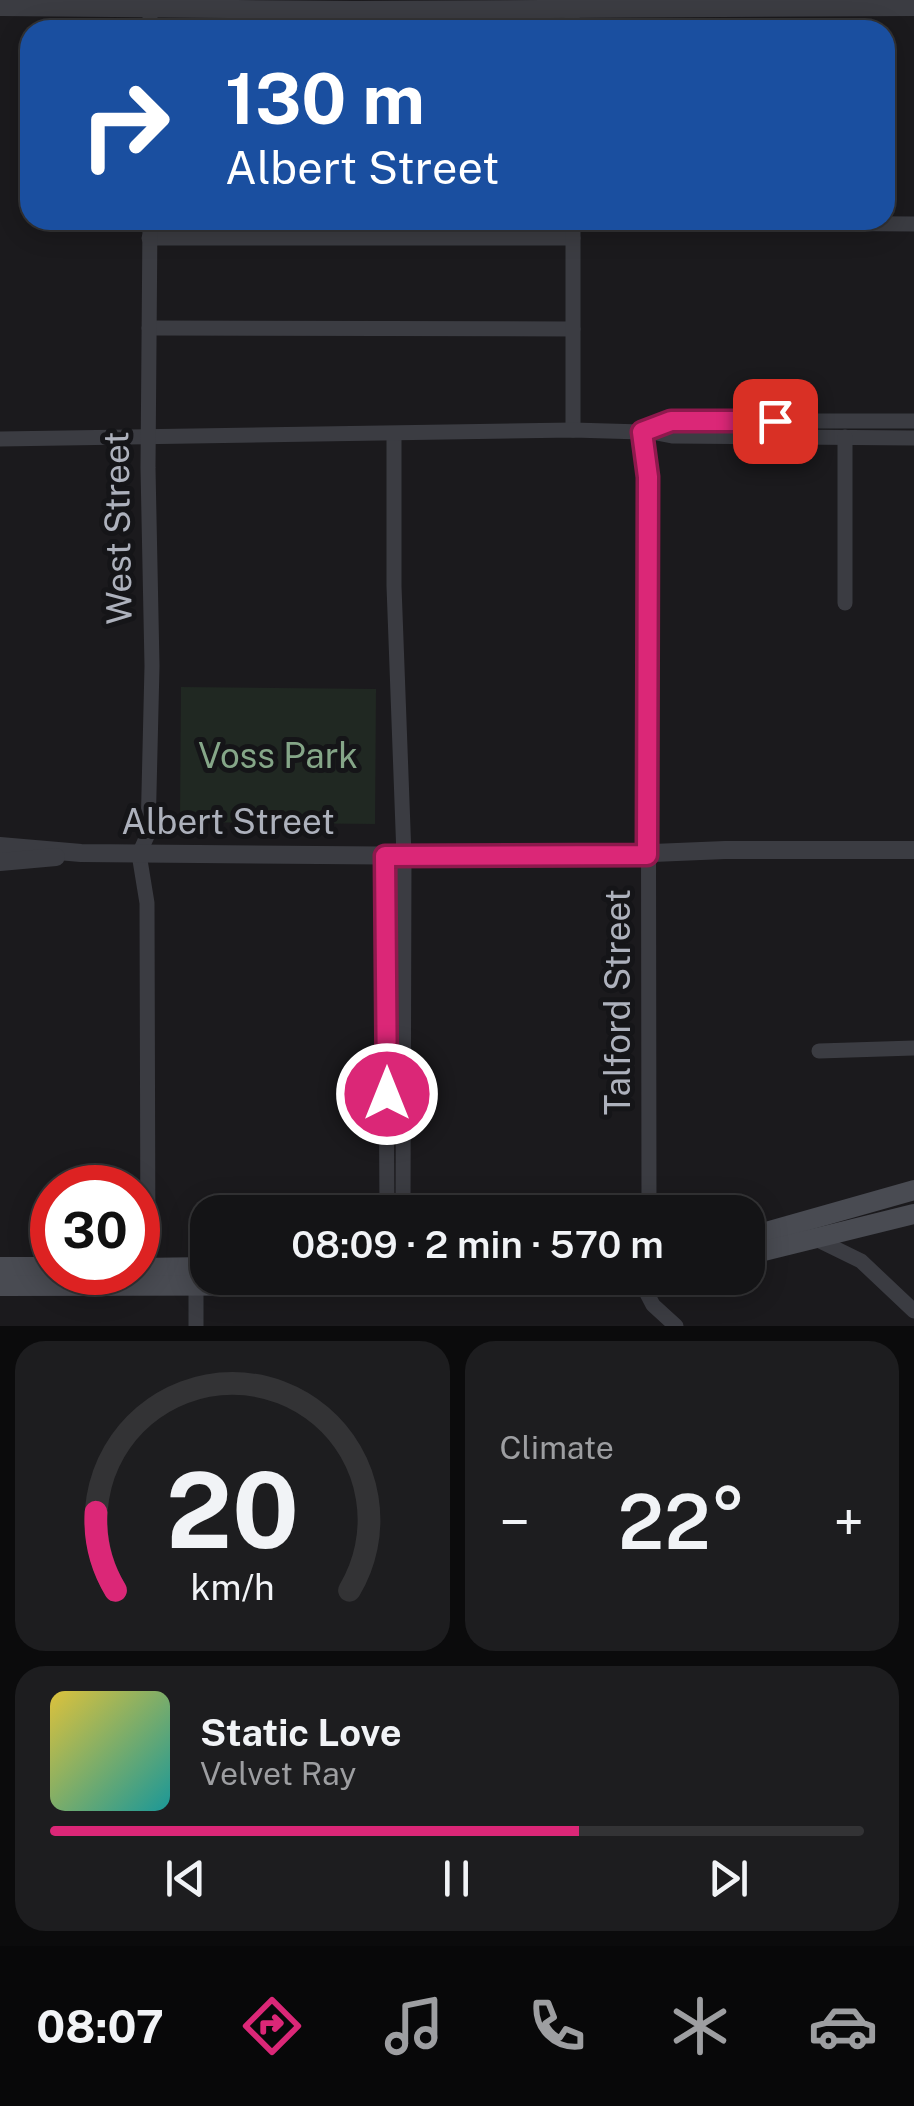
<!DOCTYPE html>
<html lang="en">
<head>
<meta charset="utf-8">
<style>
  body { margin:0; font-family:"Public Sans",sans-serif; background:#1d1d1f; color:#f1f3f6; height:100vh; display:flex; flex-direction:column; font-size:38px; white-space:nowrap }
  * { box-sizing:border-box; margin:0 }
  p { font-size:32px; color:#9d9ea1 }
  .icon { flex:none; width:55px; height:55px; fill:none; stroke:currentColor; stroke-width:2; stroke-linecap:round; stroke-linejoin:round }
  .map { position:relative; height:1326px; overflow:hidden }
  .side { display:flex; flex-direction:column; gap:15px; padding:15px; background:#0b0b0c; flex:1 }
  .side>* { flex:none }
  .top-card { position:absolute; left:20px; top:20px; width:875px; height:210px; border-radius:30px; box-shadow:0 5px 25px #0003,0 0 0 2px #333335; background:#1a4fa0; color:#fff; overflow:hidden }
  .speed { position:absolute; left:30px; top:1165px; display:flex; gap:20px; font-size:50px; font-weight:700; text-align:center }
  .speed>* { display:grid; place-content:center; width:130px; height:130px; border-radius:50%; background:#141416; box-shadow:0 5px 25px #0003,0 0 0 2px #333335; line-height:1 }
  .speed .limit { border:15px solid #d22; background:#fff; color:#111 }
  .pin { position:absolute; display:grid; place-items:center; width:85px; height:85px; color:#fff; margin:-42px; border-radius:20px; box-shadow:0 5px 15px #0006 }
  .me { position:absolute; width:110px; margin:-55px; rotate:0deg; stroke-linejoin:round; filter:drop-shadow(0 0 8px #0008) }
  .turn { display:flex; align-items:center; gap:35px; height:210px; padding:0 40px; font-size:45px }
  .turn .icon { width:130px; height:130px; stroke-width:2.5 }
  .turn b { display:block; font-size:70px; line-height:85px }
  .big { font-size:75px; font-weight:600; line-height:1.1 }
  .side .widget { flex:1; display:flex; flex-direction:column; justify-content:center; gap:15px; min-width:0; padding:0 35px; border-radius:30px; background:#1d1d1f }
  .side .dial { align-items:center; gap:0 }
  .dial svg { height:260px; overflow:visible; fill:none; stroke:#333335; stroke-width:7; stroke-linecap:round; text-anchor:middle }
  .dial text { fill:#f1f3f6; stroke:none }
  .song { display:flex; align-items:center; gap:30px }
  .cover { width:120px; height:120px; border-radius:15px; background:linear-gradient(135deg,hsl(50 70% 55%),hsl(180 70% 35%)) }
  .played { height:10px; border-radius:5px; background:linear-gradient(90deg,#db2777 65%,#333335 65%) }
  .keys { display:flex; justify-content:space-around; direction:ltr }
  .heat { display:flex; justify-content:space-between; align-items:center; font-size:55px; direction:ltr }
  .side .tiles { flex:1; display:grid; gap:15px; grid-template-columns:1fr 1fr }
  .widget:last-child { grid-column:span 2 }
  .trip { position:absolute; left:190px; top:1195px; width:575px; height:100px; border-radius:30px; background:#141416; box-shadow:0 5px 25px #0003,0 0 0 2px #333335; font-weight:600; line-height:100px; text-align:center }
  .tabs { display:flex; height:160px; justify-content:space-around; align-items:center; background:#080809; color:#9d9ea1 }
  .tabs .icon { width:70px; height:70px }
  .tabs .on { color:#db2777 }
  .tabs b { font-size:45px; color:#f1f3f6 }
  .map>svg:first-child { display:block }
  .green { fill:#202822 }
  .lines { fill:none; stroke-linecap:round; stroke-linejoin:round }
  .minor { stroke:#3b3c42; stroke-width:15 }
  .tertiary { stroke:#3b3c42; stroke-width:18 }
  .secondary { stroke:#494b52; stroke-width:20 }
  .route-casing { stroke:#8e194d; stroke-width:25 }
  .route { stroke:#db2777; stroke-width:18 }
  .labels { text-anchor:middle; stroke-width:10; stroke-linejoin:round; paint-order:stroke }
  .street-label { font-size:35px; fill:#adb1bc; stroke:#151518 }
  .park-label { font-size:35px; fill:#85a688; stroke:#151518 }
</style>
</head>
<body>
<div class="map">
<svg width="914" height="1326" viewBox="0 0 914 1326">
  <rect width="100%" height="100%" fill="#1b1a1d"/>
  <polygon class="green" points="181,687 376,689 375,824 180,822"/>
  <g class="lines">
    <g class="minor">
      <polyline points="150,0 150,30"/>
      <polyline points="572,0 572,30"/>
      <polyline points="573,222 914,224"/>
      <polyline points="149,238 573,238"/>
      <polyline points="149,328 573,329"/>
      <polyline points="573,430 573,229"/>
      <polyline points="646,431 672,436 914,438"/>
      <polyline points="642,432 648,477 649,1212"/>
      <polyline points="394,435 394,586 404,856 403,1212"/>
      <polyline points="845,437 845,603"/>
      <polyline points="0,439 573,430 642,432 671,421 914,421"/>
      <polyline points="385,856 387,1212"/>
      <polyline points="819,1051 914,1048"/>
      <polyline points="814,1238 861,1261 914,1311"/>
      <polyline points="148,1268 147,903 139,854 148,834 152,666 148,468 150,220"/>
      <polyline points="640,1280 653,1305 676,1326"/>
      <polyline points="196,1285 196,1326"/>
    </g>
    <g class="tertiary">
      <polyline points="0,7 355,10 914,7"/>
      <polyline points="0,846 81,853 557,857 725,850 914,850"/>
      <polyline points="0,862 56,857"/>
    </g>
    <g class="secondary">
      <polyline points="748,1237 914,1190"/>
      <polyline points="748,1255 914,1214"/>
      <polyline points="0,1267 52,1267"/>
      <polyline points="138,1268 208,1267"/>
      <polyline points="0,1286 586,1285 614,1285 652,1278"/>
    </g>
  </g>
  <g class="lines">
    <defs>
      <polyline id="route" points="387,1094 385,856 647,855 648,477 642,432 671,421 775,421"/>
    </defs>
    <use href="#route" class="route-casing"/>
    <use href="#route" class="route"/>
  </g>
  <g class="labels">
    <g class="street-label">
      <text transform="translate(118 528) rotate(-91)" y="12">West Street</text>
      <text x="228" y="834">Albert Street</text>
      <text transform="translate(618 1002) rotate(-90)" y="12">Talford Street</text>
    </g>
    <g class="park-label">
      <text x="278" y="768">Voss Park</text>
    </g>
  </g>
</svg>
<div class="speed"><div class="limit">30</div></div>
<div class="pin" style="left:775px;top:421px;background:#d93025"><svg class="icon" aria-label="arrive" viewBox="0 0 24 24"><path d="M6 21V4h12l-3 4 3 4H6"/></svg></div>
<svg class="me" style="left:387px;top:1094px" viewBox="-20 -20 40 40"><circle r="17" fill="#db2777" stroke="#fff" stroke-width="3"/><path d="M0-11L8 9 0 5-8 9z" fill="#fff"/></svg>
<div class="trip">08:09 · 2 min · 570 m</div>
<div class="top-card">
<div class="turn"><svg class="icon" aria-label="right" viewBox="0 0 24 24"><path d="M7 20v-9h11M14 6l5 5-5 5"/></svg><div><b>130 m</b>Albert Street</div></div>
</div>
</div>
<section class="side">
<div class="tiles">
<div class="widget dial"><svg viewBox="0 0 100 80">
<path d="M14 69A42 42 0 1 1 86 69"/>
<path d="M14 69A42 42 0 0 1 8 45" stroke="#db2777"/>
<text x="50" y="56" font-size="32" font-weight="700">20</text>
<text x="50" y="72" font-size="11">km/h</text>
</svg></div>
<div class="widget"><p>Climate</p>
<div class="heat"><a>−</a><b class="big">22°</b><a>+</a></div>
</div>
<div class="widget">
<div class="song"><i class="cover"></i><div><b>Static Love</b><p>Velvet Ray</p></div></div>
<div class="played"></div>
<div class="keys"><svg class="icon" aria-label="previous" viewBox="0 0 24 24"><path d="M18 5L8 12l10 7zM5 5v14"/></svg><svg class="icon" aria-label="pause" viewBox="0 0 24 24"><path d="M8 5v14M16 5v14"/></svg><svg class="icon" aria-label="next" viewBox="0 0 24 24"><path d="M6 5l10 7-10 7zM19 5v14"/></svg></div>
</div>
</div>
</section>
<nav class="tabs">
<b>08:07</b>
<svg class="icon on" aria-label="directions" viewBox="0 0 24 24"><path d="M12 3l9 9-9 9-9-9zM9 14v-3h6M13 9l2 2-2 2"/></svg>
<svg class="icon" aria-label="music" viewBox="0 0 24 24"><path d="M9 18V5l10-2v13"/><circle cx="6" cy="18" r="3"/><circle cx="16" cy="16" r="3"/></svg>
<svg class="icon" aria-label="phone" viewBox="0 0 24 24"><path d="M5 4h4l2 5-3 2q2 4 5 5l2-3 5 2v4C11 20 4 13 5 4z"/></svg>
<svg class="icon" aria-label="climate" viewBox="0 0 24 24"><path d="M12 3v18M4 7l16 10M4 17L20 7"/></svg>
<svg class="icon" aria-label="car" viewBox="0 0 24 24"><path d="M5 17H2v-5l4-1 3-4h7l3 4 3 1v5h-3M9 17h6M6 11h13"/><circle cx="7" cy="17" r="2"/><circle cx="17" cy="17" r="2"/></svg>
</nav>
</body>
</html>
